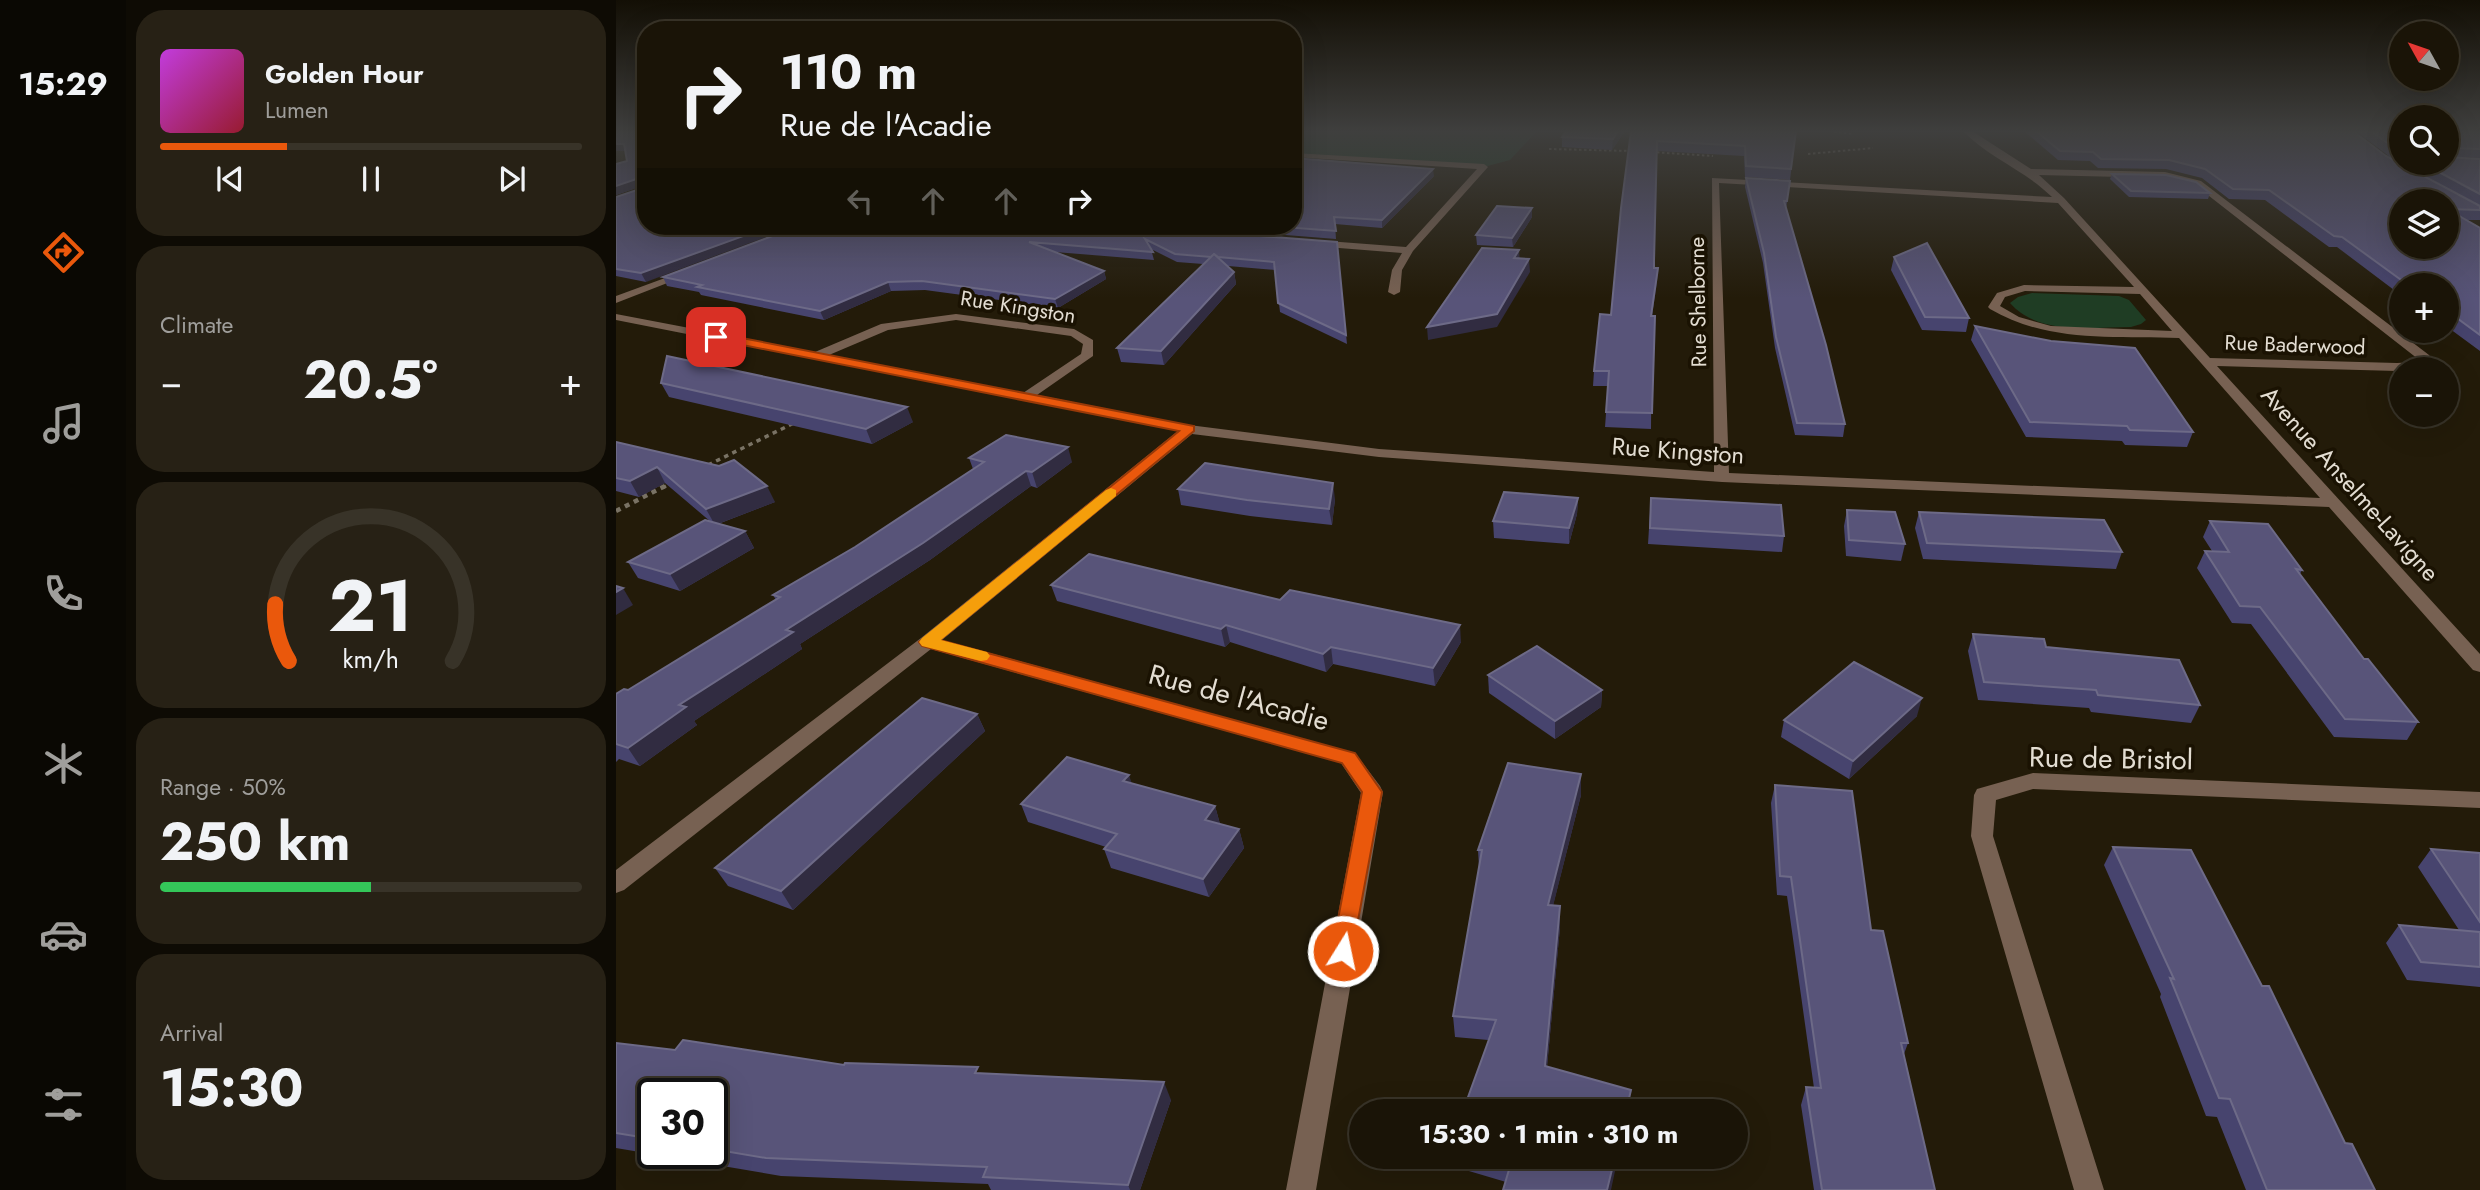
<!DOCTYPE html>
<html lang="en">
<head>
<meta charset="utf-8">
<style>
  body { margin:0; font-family:Jost,sans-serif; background:#272115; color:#f1f3f6; height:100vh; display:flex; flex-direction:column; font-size:26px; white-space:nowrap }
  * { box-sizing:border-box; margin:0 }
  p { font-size:23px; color:#9f9e9b }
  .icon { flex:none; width:38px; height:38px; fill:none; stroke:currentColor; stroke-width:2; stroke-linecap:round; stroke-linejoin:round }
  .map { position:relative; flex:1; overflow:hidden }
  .drawer { display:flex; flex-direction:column; gap:10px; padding:10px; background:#0e0b04; width:490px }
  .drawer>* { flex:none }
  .hud { position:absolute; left:21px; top:21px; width:665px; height:214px; border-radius:28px; box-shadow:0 7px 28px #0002,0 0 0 2px #383328; background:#1a1407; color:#f1f3f6; overflow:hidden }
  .needle { width:46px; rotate:310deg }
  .buttons { position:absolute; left:1773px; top:21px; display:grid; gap:14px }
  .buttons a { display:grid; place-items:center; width:70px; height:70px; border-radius:50%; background:#1a1407; box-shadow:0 7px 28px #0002,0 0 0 2px #383328; font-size:35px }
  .speed { position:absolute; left:21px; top:1078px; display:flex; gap:14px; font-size:35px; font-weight:700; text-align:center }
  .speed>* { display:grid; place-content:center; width:91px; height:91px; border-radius:50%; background:#1a1407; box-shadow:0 7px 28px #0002,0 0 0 2px #383328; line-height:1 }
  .speed .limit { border:4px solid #111; border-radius:10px; background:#fff; color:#111 }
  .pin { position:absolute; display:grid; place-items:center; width:60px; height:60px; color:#fff; margin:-30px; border-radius:14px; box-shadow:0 4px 10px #0006 }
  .me { position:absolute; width:77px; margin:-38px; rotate:10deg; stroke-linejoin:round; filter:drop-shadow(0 0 5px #0008) }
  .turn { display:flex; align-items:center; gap:24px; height:147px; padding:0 28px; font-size:32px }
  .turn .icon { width:91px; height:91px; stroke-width:2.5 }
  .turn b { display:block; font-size:49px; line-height:60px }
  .lanes { display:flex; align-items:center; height:66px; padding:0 28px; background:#0003; justify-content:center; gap:35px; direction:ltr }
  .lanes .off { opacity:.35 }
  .big { font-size:52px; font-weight:700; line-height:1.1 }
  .drawer .tile { flex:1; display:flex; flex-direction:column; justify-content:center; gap:10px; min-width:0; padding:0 24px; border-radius:28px; background:#272115 }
  .drawer .dial { align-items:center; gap:0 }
  .dial svg { height:182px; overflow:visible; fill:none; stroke:#383328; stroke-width:7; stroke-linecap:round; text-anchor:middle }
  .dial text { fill:#f1f3f6; stroke:none }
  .song { display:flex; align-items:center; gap:21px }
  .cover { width:84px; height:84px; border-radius:10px; background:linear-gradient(135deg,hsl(290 70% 55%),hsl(350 70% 35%)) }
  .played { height:7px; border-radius:4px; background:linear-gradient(90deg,#ea580c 30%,#383328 30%) }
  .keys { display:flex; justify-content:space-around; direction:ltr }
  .heat { display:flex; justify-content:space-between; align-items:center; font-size:38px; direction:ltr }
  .charge { height:10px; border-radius:5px; background:linear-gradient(90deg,#34c759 50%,#383328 0) }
  .trip { position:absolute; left:733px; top:1099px; width:399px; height:70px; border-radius:35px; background:#1a1407; box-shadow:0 7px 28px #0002,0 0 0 2px #383328; font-weight:700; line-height:70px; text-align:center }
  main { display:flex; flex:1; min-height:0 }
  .menu { display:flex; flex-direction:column; width:126px; justify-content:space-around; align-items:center; background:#0a0803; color:#9f9e9b }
  .menu .icon { width:49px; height:49px }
  .menu .selected { color:#ea580c }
  .menu b { font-size:32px; color:#f1f3f6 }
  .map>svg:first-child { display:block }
  .green { fill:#1f3d24 }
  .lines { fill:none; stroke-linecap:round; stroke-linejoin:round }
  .path-far2 { stroke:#797264; stroke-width:2; stroke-dasharray:2.5 2.5; stroke-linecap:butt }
  .path-far1 { stroke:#797264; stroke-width:3.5; stroke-dasharray:4.5 4.5; stroke-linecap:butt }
  .path { stroke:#797264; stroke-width:4.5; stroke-dasharray:5 5; stroke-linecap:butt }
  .minor { fill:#776152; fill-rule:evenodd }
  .wall { fill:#47446e; fill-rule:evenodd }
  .shaded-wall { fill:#312c41 }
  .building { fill:#585479; stroke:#6d6a87; stroke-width:2; fill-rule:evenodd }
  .route { fill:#ea580c; stroke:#983908; stroke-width:2 }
  .slow { fill:#f59e0b }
  .labels { text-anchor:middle; stroke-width:7; stroke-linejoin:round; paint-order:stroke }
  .far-street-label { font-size:21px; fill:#e3ddd2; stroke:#1a1202 }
  .street-label { font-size:24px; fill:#e3ddd2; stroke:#1a1202 }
  .near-street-label { font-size:28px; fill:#e3ddd2; stroke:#1a1202 }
</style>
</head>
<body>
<main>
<nav class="menu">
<b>15:29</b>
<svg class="icon selected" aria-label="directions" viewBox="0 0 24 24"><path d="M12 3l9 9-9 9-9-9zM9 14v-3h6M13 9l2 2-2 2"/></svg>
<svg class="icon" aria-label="music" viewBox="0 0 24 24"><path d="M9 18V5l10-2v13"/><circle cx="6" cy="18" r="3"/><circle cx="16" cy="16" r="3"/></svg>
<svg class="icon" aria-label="phone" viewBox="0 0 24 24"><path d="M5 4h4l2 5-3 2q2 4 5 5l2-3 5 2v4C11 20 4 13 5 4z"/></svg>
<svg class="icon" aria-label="climate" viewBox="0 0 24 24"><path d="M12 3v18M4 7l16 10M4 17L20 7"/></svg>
<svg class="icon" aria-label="car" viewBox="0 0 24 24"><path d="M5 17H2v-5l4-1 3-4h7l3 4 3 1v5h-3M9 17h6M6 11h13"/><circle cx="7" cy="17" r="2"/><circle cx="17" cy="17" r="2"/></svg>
<svg class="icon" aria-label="filters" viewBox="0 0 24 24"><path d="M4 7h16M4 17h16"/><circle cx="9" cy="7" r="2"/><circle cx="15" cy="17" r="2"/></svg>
</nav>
<section class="drawer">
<div class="tile">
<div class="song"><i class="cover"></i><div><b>Golden Hour</b><p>Lumen</p></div></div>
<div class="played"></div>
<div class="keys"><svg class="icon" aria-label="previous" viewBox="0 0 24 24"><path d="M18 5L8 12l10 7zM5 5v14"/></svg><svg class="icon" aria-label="pause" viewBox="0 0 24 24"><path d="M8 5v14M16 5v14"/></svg><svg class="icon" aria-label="next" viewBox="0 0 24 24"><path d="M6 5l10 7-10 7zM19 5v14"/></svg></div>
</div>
<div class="tile"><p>Climate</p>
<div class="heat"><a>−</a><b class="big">20.5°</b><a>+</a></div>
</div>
<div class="tile dial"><svg viewBox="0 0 100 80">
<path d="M14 69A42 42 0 1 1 86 69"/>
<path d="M14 69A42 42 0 0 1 8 44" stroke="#ea580c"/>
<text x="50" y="56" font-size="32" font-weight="700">21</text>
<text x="50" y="72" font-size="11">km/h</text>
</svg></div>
<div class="tile"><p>Range · 50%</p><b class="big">250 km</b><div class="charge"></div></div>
<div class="tile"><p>Arrival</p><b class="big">15:30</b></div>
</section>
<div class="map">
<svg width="1864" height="1190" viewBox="0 0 1864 1190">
  <rect width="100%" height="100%" fill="#231b09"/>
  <g class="green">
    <polygon points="677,131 921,131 894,160 868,167 677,155"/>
    <path d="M1416 293 1503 296 1513 300 1530 320 1525 324 1515 327C1476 327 1423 336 1394 303L1402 297Z"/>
  </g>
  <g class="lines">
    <g class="path-far2">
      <polyline points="1213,131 1237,134"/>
      <polyline points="933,149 1016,151"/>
      <polyline points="1036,152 1097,156"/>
      <polyline points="1192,154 1257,148"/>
    </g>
    <g class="path-far1">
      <polyline points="92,465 178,423"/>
      <polyline points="46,488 56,483"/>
    </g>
    <polyline class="path" points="0,511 49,486"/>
    <g class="minor">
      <path d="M1347 131H1356L1415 169 1549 172 1585 181 1813 355 1815 358 1808 368 1781 371 1601 366 1864 654V672L1857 670 1713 507 1106 482 763 457 576 434 326 640 739 753 764 786 767 792 700 1190H670L745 793 725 763 315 649 8 890 0 893V870L305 638 562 431 0 320V314L199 352 265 324 340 314 458 329 477 340V356L421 395 573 425 763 449 1098 472 1096 178 1436 197C1410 171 1373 158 1347 131ZM1423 175 1549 178 1579 185 1802 359 1800 362 1781 363 1594 358 1448 198ZM1103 183 1442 203 1518 287 1408 285 1381 293 1372 307 1374 309C1432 343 1497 336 1563 338L1704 498 1113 473ZM1409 291 1524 294 1556 331 1435 326 1403 317 1384 306 1389 297ZM340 320 455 336 467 344 465 354 407 393 213 355 272 330Z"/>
      <polygon points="677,153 868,164 872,167 797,251 786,270 784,292 778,295 772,292 776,270 786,253 698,246 693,243 698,240 790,247 861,169 677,157"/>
      <polygon points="68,271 77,273 0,303 0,296"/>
      <polygon points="1417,773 1864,792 1864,808 1417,789 1380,800 1377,836 1488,1190 1458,1190 1355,836 1358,795 1361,789"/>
    </g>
  </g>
  <g class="wall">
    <polygon points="0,131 30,131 30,282 0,276 0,197 27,188 28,185 0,195 11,161 9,151 0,151"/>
    <polygon points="950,131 1009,131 996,150 946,147 946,137"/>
    <polygon points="1015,131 1180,131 1174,180 1129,177 1128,156 1041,151 1038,261 1038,268 1042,268 1036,316 1035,429 989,427 992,386 977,386 978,371 995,315"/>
    <polygon points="1408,131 1737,131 1770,156 1850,198 1785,163 1830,163 1830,131 1864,131 1864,158 1831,157 1864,159 1864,220 1850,220 1864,228 1864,351 1830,326 1830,285 1785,285 1785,294 1782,293 1721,247 1713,247 1649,200 1613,199 1586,178 1550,169 1482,168 1474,161 1442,160"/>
    <polygon points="1741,131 1785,131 1785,163 1774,157 1741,132"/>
    <polygon points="1496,174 1594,193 1592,199 1513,197 1494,179"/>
    <polygon points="818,176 766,228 719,224 720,239 555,226 677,226"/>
    <polygon points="1130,178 1174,181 1170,209 1229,424 1227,437 1179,435 1159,348 1147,263 1129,187"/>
    <polygon points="916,217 897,247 861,245 860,235"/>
    <polygon points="183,226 721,242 731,344 664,312 659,270 612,266 618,272 620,284 548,365 505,362 501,348 587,264 561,262 535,249 538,260 439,252 488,271 490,279 442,308 309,290 275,291 208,320 85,295 83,292 51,286 47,277"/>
    <polygon points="1278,257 1353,318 1350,332 1306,330 1275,270"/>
    <polygon points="1359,326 1577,432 1571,447 1509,445 1506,441 1410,437 1355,340"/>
    <polygon points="45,383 297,422 256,444 53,397"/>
    <polygon points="0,442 159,502 102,524 129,531 138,548 64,591 22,578 12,562 95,522 49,483 23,497 0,491"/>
    <polygon points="353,458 456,462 421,488 415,486 314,560 184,644 186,649 78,721 81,725 24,766 3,759 0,762 0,694 12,690 160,600 157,595 239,547 357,469"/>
    <polygon points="562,489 719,499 716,525 634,516 565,505"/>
    <polygon points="962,498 961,514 953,544 878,538 877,521"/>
    <polygon points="1035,498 1168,536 1166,552 1032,544"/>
    <polygon points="1231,510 1289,544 1285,561 1230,556 1228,526"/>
    <polygon points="1303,512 1506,552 1500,569 1307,559 1299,528"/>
    <polygon points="1594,521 1686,570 1684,574 1748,659 1802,722 1791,740 1718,737 1635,624 1616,623 1581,568 1589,551 1596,551 1587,537"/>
    <polygon points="435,585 845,642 819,686 717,664 710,672 614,642 609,647 441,601"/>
    <polygon points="1357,634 1430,647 1584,705 1575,723 1475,712 1473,708 1362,700 1352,651"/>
    <polygon points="872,675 986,690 985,707 939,739 873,693"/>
    <polygon points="361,714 369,731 177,910 112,886 99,868"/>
    <polygon points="1301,716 1233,779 1165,737 1168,720"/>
    <polygon points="965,774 965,795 937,905 944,906 944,927 931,1067 1013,1111 872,1040 839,1037 837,1016 863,867 862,850"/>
    <polygon points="515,783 599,806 604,824 623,829 628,848 593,897 495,868 488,849 490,847 412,822 405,804"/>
    <polygon points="1159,785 1255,930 1292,1043 1288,1054 1319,1190 1198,1190 1185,1105 1190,1087 1198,1088 1171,896 1161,895 1155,803"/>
    <polygon points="1497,847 1729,1143 1759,1190 1630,1190 1601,1117 1590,1116 1544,997 1545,994 1488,865"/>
    <polygon points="1815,849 1864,853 1864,987 1791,980 1770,943 1783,925 1843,930 1802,867"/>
    <path d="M0 1043 59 1050 228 1065 366 1073 555 1100 524 1190H375L372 1184 165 1176 0 1148ZM37 1094H96V1153H37Z"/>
    <polygon points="835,1157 1002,1157 890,1182 836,1166"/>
  </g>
  <g class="shaded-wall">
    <polygon points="1002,131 1009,131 996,150 997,139"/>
    <polygon points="0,144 8,144 11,151 0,151"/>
    <polygon points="817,169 818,176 766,228 766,220"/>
    <polygon points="26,177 29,185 0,195 0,186"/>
    <polygon points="916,208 916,217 897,247 896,238"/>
    <polygon points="155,226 179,226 30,282 25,273"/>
    <polygon points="903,250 904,263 898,258"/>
    <polygon points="913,259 914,272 881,327 812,340 811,327"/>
    <polygon points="1042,268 1041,282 1034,330 1035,316"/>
    <polygon points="488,271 490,279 442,308 439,299"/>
    <polygon points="618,272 620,284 548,365 545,351"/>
    <polygon points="272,282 275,291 208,320 204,311"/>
    <polygon points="291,407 297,422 256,444 250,429"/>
    <polygon points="452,447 456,462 421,488 416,472"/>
    <polygon points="41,467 49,483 23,497 14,481"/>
    <polygon points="410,471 415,486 314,560 184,644 186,649 78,721 81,725 24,766 12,748 63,705 170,630"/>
    <polygon points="717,483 719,499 716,525 713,509"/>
    <polygon points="151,486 159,502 99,525 90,509"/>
    <polygon points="962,498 961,514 953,544 953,528"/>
    <polygon points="129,531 138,548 64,591 54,574"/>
    <polygon points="7,588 17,605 0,615 0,592"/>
    <polygon points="610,625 614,642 609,647 605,629"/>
    <polygon points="844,625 845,642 819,686 817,668"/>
    <polygon points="715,647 717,664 710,672 707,654"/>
    <polygon points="986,690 985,707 939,739 939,721"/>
    <polygon points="1306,698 1301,716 1233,779 1237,761"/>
    <polygon points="361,714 369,731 177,910 165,891"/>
    <polygon points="965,774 965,795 932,926 932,905"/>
    <polygon points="513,775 519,793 507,781"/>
    <polygon points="599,806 604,824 589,820"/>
    <polygon points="623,829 628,848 593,897 587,879"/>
    <polygon points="944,906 944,927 929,1087 929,1066"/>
    <polygon points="548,1082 555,1100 524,1190 514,1190 512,1185"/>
    <polygon points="1015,1090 1013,1111 1010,1111"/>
    <polygon points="999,1157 1002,1157 995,1190 991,1190"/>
  </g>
  <g class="building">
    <polygon points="0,131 30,131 30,226 155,226 25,273 0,269 0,197 27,188 29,180 26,177 0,186 0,164 11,161 8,144 0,144"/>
    <polygon points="950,131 1002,131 997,139 946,137"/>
    <polygon points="1015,131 1180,131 1175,169 1130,166 1129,146 1041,141 1038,261 1038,268 1042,268 1035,316 1039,316 1036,413 990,412 993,371 978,371 984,314 995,315 1005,208"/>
    <path d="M1420 131H1737L1770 156 1864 206V210L1831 209 1864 228V335L1830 310V285H1798L1794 283 1788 282 1726 237 1718 236 1653 190 1617 189 1589 169 1553 160 1485 159 1477 152 1444 151ZM1785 201H1830V247H1785Z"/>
    <polygon points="1755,131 1785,131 1785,151 1778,148"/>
    <polygon points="1830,131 1864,131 1864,149 1834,148 1830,153"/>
    <polygon points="1830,157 1864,159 1864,194 1806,163 1830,163"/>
    <polygon points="677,158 817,169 766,220 718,217 720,231 654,226 677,226"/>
    <polygon points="1496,174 1550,175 1580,182 1594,193 1515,191"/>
    <polygon points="1130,178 1174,181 1171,201 1168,201 1210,345 1229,424 1181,423 1160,337 1148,253"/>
    <polygon points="881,206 916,208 896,238 860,235"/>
    <polygon points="183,226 514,226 721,242 730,335 662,303 658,262 602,257 598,254 595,257 559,254 529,239 537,252 413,242 488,271 439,299 306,281 272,282 204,311 81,287 86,285 47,277"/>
    <polygon points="1311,243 1353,318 1309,317 1278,257"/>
    <polygon points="866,248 903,250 898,258 913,259 881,314 811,327"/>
    <polygon points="598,254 618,272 545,351 501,348"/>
    <polygon points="1359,326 1435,341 1519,348 1577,432 1514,430 1511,426 1414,422"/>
    <polygon points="51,356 291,407 250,429 45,383"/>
    <polygon points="390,435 452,447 416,472 410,471 307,543 170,630 177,632 63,705 70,707 12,748 0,744 0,694 8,689 12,690 164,597 157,595 239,547 368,462 353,458"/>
    <polygon points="0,442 103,466 118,460 151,486 90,509 41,467 14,481 0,478"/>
    <polygon points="589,463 717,483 713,509 631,500 562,489"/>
    <polygon points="888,492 962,498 953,528 877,521"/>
    <polygon points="1035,498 1165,505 1168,536 1034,528"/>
    <polygon points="1231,510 1279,512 1289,544 1233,540"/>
    <polygon points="1303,512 1488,520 1506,552 1311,543"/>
    <polygon points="89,520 129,531 54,574 12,562"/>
    <polygon points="1594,521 1652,524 1686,570 1680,569 1748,659 1752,659 1802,722 1729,719 1644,607 1624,606 1589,551 1613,552"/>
    <polygon points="473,554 664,600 674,590 844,625 817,668 715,647 707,654 610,625 605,629 435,585"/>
    <polygon points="0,586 7,588 0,592"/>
    <polygon points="1357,634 1428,639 1430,647 1563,660 1584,705 1482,695 1480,690 1368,682"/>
    <polygon points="921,646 986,690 939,721 872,675"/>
    <polygon points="1238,662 1306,698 1237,761 1168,720"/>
    <polygon points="306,698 361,714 165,891 99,868"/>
    <polygon points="451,757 513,775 507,781 599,806 589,820 623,829 587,879 488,849 501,834 405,804"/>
    <polygon points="892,763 965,774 932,905 944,906 929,1066 1015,1090 1010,1111 847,1111 880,1020 837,1016 866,850 862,850"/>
    <polygon points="1159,785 1236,791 1255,930 1267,931 1292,1043 1285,1043 1319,1190 1206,1190 1190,1087 1205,1088 1175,877 1164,876"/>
    <polygon points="1497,847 1575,850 1646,986 1653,986 1729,1143 1736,1144 1759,1190 1651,1190 1614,1099 1603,1098 1554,978 1558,979"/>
    <polygon points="1815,849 1864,853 1864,922"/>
    <polygon points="1783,925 1864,932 1864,967 1805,962"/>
    <polygon points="67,1040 228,1065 229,1063 362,1067 359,1073 548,1082 512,1185 367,1177 371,1167 150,1158 96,1149 96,1094 37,1094 37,1139 0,1133 0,1043 59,1050"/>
    <polygon points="872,1157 999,1157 991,1190 887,1190 895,1163"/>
  </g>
  <linearGradient id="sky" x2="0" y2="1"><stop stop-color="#130f05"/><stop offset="0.44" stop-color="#3f3f3e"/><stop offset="1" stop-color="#3f3f3e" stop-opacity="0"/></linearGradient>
  <rect width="1864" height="298" fill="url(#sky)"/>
  <polygon class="route" points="100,333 578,426 578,431 324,640 739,753 766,792 735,958 727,961 719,958 716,951 746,792 726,763 306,646 303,642 563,431 96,339 96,334"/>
  <polygon class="slow" points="495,488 500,490 500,496 325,640 371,652 374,656 371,660 365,661 306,646 303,642 306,638 490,490"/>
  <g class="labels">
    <g class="far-street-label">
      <text transform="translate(1082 302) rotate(-91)" y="7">Rue Shelborne</text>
      <text transform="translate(402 307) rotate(9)" y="7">Rue Kingston</text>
      <text transform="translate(1679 345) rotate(2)" y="7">Rue Baderwood</text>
    </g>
    <g class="street-label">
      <text transform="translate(1062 451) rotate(4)" y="8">Rue Kingston</text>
      <text transform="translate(1734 484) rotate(48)" y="8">Avenue Anselme-Lavigne</text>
    </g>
    <g class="near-street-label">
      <text transform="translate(623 697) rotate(15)" y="10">Rue de l'Acadie</text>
      <text transform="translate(1495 758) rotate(1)" y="10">Rue de Bristol</text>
    </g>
  </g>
</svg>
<div class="buttons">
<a><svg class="needle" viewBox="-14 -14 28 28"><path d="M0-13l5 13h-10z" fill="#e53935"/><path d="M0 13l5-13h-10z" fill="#9f9e9b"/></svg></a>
<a><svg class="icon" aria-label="search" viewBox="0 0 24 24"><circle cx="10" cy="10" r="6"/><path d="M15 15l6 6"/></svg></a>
<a><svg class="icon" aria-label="layers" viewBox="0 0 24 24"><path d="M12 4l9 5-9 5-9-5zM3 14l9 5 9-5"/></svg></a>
<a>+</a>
<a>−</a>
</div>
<div class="speed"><div class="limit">30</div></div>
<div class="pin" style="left:100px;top:337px;background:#d93025"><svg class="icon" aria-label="arrive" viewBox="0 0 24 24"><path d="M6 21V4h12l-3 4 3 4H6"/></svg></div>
<svg class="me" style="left:727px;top:951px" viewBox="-20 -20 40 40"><circle r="17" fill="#ea580c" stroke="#fff" stroke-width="3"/><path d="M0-11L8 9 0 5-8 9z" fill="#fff"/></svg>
<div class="trip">15:30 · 1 min · 310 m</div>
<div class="hud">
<div class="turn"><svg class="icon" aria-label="right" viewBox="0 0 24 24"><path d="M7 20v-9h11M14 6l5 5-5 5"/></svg><div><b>110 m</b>Rue de l'Acadie</div></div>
<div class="lanes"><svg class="icon off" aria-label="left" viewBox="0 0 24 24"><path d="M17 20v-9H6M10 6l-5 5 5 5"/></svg><svg class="icon off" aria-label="ahead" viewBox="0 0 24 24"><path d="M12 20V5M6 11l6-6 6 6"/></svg><svg class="icon off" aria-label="ahead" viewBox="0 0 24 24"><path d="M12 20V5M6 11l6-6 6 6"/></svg><svg class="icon" aria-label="right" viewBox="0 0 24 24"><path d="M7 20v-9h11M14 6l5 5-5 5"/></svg></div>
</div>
</div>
</main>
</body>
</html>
